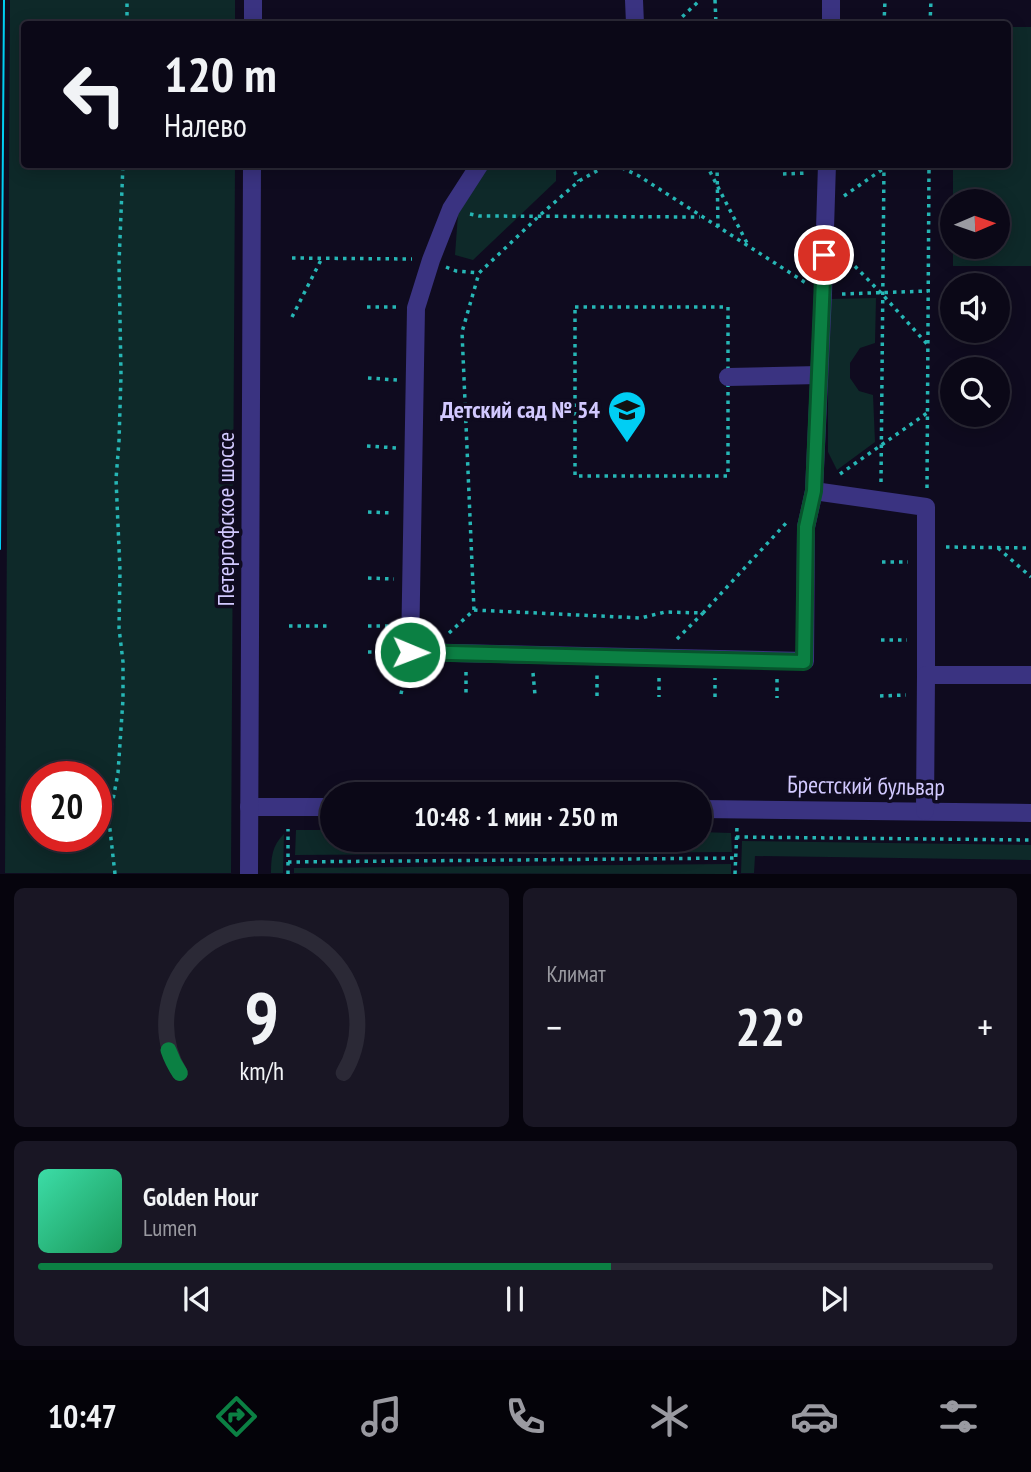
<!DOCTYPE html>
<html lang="ru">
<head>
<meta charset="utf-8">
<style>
  body { margin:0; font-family:"PT Sans Narrow",sans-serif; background:#191624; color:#f1f3f6; height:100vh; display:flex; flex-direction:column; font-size:26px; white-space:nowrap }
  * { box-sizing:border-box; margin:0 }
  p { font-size:23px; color:#9a9aa1 }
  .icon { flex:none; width:38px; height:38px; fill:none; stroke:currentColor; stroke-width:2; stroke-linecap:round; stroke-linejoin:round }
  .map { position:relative; height:874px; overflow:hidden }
  .drawer { display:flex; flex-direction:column; gap:14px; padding:14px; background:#06040d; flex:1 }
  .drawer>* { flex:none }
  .banner { position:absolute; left:21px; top:21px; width:990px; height:147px; border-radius:7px; box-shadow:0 4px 18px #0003,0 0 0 2px #2b2936; background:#0b0817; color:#f1f3f6; overflow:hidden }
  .needle { width:46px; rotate:88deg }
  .controls { position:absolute; left:940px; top:189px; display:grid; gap:14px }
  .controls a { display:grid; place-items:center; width:70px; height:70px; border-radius:50%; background:#0b0817; box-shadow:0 4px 18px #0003,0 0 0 2px #2b2936; font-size:35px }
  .speed { position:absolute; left:21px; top:761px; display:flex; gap:14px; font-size:35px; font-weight:700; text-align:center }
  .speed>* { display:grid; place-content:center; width:91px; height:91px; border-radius:50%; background:#0b0817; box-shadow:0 4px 18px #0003,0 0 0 2px #2b2936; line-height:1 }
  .speed .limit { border:10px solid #d22; background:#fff; color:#111 }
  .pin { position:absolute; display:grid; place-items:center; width:60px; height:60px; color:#fff; margin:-30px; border:4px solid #fff; border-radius:50%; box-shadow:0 2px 7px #0007 }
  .me { position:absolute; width:77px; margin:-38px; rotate:91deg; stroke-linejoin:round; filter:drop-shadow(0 0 5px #0008) }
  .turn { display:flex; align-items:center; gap:24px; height:147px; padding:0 28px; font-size:32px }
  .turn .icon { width:91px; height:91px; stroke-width:2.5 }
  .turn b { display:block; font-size:49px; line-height:60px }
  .big { font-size:52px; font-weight:700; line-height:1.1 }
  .drawer .widget { flex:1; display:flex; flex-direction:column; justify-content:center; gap:10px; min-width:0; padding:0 24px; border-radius:10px; background:#191624 }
  .drawer .dial { align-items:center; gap:0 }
  .dial svg { height:182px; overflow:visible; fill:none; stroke:#2b2936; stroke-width:7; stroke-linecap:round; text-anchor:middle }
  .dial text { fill:#f1f3f6; stroke:none }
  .song { display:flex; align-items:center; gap:21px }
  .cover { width:84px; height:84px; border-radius:10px; background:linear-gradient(135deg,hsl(160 70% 55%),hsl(150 70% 35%)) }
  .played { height:7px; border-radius:4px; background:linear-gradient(90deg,#0b8043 60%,#2b2936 60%) }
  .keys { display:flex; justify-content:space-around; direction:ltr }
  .heat { display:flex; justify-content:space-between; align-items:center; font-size:38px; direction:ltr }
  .drawer .tiles { flex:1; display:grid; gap:14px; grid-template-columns:1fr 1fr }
  .widget:last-child { grid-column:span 2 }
  .trip { position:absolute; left:320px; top:782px; width:392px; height:70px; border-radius:35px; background:#0b0817; box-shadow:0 4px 18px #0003,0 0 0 2px #2b2936; font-weight:700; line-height:70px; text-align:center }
  .menu { display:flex; height:112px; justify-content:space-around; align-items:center; background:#040309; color:#9a9aa1 }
  .menu .icon { width:49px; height:49px }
  .menu .on { color:#0b8043 }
  .menu b { font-size:32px; color:#f1f3f6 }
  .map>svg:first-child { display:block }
  .green { fill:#0e2929; fill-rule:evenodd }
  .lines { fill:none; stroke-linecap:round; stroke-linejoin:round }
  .path { stroke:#26b6b5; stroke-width:3.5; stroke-dasharray:3.5 5; stroke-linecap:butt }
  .minor { stroke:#3a3381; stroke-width:18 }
  .tram { stroke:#00cef4; stroke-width:2 }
  .route-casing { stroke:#07532c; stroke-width:18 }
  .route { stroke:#0b8043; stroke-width:12 }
  .labels { text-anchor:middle; stroke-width:7; stroke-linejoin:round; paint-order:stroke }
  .poi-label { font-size:24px; font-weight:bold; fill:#d2c9ff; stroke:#0f0b1f; text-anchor:end }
  .street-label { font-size:24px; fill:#d2c9ff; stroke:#0f0b1f }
</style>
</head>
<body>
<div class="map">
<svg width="1031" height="874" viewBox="0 0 1031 874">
  <rect width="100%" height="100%" fill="#0f0b1f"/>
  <g class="green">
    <path d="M10 0H235V24H24V164L235 165 231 873H5ZM96 777V836H37V777Z"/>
    <polygon points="1008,27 1031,27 1031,266 953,266 953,247 998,247 998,201 953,201 953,165 1008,164"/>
    <polygon points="489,165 556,165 556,181 473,260 455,255 458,214"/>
    <polygon points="876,298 875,343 860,348 850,363 850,378 859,391 873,395 875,442 837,470 828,452 828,299"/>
    <polygon points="296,830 332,830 332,840 700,840 700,832 731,833 732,852 295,855"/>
    <path d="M284 834 283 873H271C271 858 272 845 284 834Z"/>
    <polygon points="742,841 1031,845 1031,860 755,856 754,873 741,873"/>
    <polygon points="731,864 731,874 294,873 294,868"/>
  </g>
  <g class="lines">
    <g class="path">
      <polyline points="715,0 716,24"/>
      <polyline points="127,24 127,0"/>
      <polyline points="678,24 680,19 700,0"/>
      <polyline points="884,24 885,0"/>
      <polyline points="930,24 931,0"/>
      <polyline points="571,164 579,181"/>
      <polyline points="614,164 639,176 806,283"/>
      <polyline points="706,164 747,243"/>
      <polyline points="717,164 718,227"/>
      <polyline points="783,174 808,173"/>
      <polyline points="844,196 890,164"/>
      <polyline points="470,214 479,216 700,217"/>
      <polyline points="843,254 882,294 928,345"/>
      <polyline points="292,258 412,259"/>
      <polyline points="446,267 456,271 479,273"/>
      <polyline points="842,294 928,291"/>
      <polyline points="367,307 396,307"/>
      <rect x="575" y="307" width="153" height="169"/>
      <polyline points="292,317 322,258"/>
      <polyline points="368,378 397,380"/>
      <polyline points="367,446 397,448"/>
      <polyline points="840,474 927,413"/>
      <polyline points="881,482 884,164"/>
      <polyline points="927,488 929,164"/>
      <polyline points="368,512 393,513"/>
      <polyline points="946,547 1031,548"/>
      <polyline points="998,548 1031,577"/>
      <polyline points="882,562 908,562"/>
      <polyline points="368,578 394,579"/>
      <polyline points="474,610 641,618 665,612 703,613 788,521"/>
      <polyline points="289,626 328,626"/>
      <polyline points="368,626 391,626"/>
      <polyline points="449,633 474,610 462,332 479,273 539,216 579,181 609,164"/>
      <polyline points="677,639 703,613"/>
      <polyline points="881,640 907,640"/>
      <polyline points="368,652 390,652"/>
      <polyline points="466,672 466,695"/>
      <polyline points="533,673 535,695"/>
      <polyline points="659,678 659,697"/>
      <polyline points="777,679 777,698"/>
      <polyline points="401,694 406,671"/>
      <polyline points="597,696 597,674"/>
      <polyline points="880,696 906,695"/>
      <polyline points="715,697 715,678"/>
      <polyline points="736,837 1031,840"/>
      <polyline points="288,862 736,858"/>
      <polyline points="115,874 109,821 118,773 123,699 123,662 119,628 120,571 116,479 119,441 121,375 119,263 123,164"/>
      <polyline points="288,874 288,829"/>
      <polyline points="735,874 737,827"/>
    </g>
    <g class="minor">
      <polyline points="634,0 635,24"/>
      <polyline points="253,24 253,0"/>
      <polyline points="831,24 831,0"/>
      <polyline points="480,164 451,209 431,260 416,308 410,652 805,661 806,527 814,491"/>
      <polyline points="827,164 823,294 814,491 926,507 926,675"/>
      <polyline points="728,377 819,375"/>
      <polyline points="249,807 332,807"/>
      <polyline points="700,809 1031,813"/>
      <polyline points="925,811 926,675 1031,675"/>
      <polyline points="249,874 252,164"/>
    </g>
    <polyline class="tram" points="0,549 4,0"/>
  </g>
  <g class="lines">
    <defs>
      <polyline id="route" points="410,652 804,662 806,527 814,491 824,255"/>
    </defs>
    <use href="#route" class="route-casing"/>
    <use href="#route" class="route"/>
  </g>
  <defs>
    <symbol id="school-pin" viewBox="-11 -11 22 30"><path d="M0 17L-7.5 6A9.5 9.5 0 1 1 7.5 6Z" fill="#00cef4" stroke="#0f0b1f"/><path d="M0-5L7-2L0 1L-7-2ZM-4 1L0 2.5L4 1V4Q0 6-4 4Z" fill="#111"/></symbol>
  </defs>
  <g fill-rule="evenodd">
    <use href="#school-pin" x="605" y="388" width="44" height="60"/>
  </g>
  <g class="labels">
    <g class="poi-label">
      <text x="600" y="418">Детский сад № 54</text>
    </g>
    <g class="street-label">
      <text transform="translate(226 519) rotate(-90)" y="8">Петергофское шоссе</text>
      <text transform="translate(866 786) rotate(1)" y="8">Брестский бульвар</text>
    </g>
  </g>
</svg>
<div class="controls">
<a><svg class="needle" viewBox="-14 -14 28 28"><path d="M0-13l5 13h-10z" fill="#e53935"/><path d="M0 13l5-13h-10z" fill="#9a9aa1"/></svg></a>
<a><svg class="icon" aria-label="sound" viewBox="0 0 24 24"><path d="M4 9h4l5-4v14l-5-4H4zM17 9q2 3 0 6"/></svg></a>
<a><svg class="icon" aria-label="search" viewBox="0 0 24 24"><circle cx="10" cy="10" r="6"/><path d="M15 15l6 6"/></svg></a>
</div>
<div class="speed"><div class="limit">20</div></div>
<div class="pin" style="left:824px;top:255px;background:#d93025"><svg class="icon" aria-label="arrive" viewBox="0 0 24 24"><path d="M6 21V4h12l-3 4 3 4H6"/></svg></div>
<svg class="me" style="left:410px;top:652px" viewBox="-20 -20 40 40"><circle r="17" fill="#0b8043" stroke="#fff" stroke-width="3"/><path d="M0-11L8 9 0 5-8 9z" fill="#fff"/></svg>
<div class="trip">10:48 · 1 мин · 250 m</div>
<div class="banner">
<div class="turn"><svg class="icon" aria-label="left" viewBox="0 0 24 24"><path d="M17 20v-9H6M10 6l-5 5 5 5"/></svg><div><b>120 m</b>Налево</div></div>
</div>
</div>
<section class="drawer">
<div class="tiles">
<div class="widget dial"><svg viewBox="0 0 100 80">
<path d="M14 69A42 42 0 1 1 86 69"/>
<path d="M14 69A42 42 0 0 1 9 59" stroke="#0b8043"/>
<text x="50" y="56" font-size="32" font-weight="700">9</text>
<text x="50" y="72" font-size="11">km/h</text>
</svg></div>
<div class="widget"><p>Климат</p>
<div class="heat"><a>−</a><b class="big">22°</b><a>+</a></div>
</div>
<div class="widget">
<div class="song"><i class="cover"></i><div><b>Golden Hour</b><p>Lumen</p></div></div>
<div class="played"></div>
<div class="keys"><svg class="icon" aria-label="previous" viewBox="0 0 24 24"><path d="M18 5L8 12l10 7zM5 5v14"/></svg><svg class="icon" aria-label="pause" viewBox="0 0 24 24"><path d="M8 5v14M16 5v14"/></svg><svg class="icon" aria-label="next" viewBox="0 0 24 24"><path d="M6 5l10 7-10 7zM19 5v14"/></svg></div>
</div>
</div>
</section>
<nav class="menu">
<b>10:47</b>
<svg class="icon on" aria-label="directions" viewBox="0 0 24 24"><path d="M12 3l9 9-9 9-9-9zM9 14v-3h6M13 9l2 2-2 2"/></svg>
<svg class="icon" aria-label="music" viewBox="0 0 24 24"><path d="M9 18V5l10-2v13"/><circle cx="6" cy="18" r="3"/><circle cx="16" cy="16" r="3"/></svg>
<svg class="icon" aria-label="phone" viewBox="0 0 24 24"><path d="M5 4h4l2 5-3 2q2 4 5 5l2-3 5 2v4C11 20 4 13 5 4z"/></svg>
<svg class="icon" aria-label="climate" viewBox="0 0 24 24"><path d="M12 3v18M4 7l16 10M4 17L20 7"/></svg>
<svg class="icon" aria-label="car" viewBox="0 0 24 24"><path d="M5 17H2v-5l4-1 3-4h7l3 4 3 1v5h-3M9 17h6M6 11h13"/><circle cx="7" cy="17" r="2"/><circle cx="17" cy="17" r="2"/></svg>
<svg class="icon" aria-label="filters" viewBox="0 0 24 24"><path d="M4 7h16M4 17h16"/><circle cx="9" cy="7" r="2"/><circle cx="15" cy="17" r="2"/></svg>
</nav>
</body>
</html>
